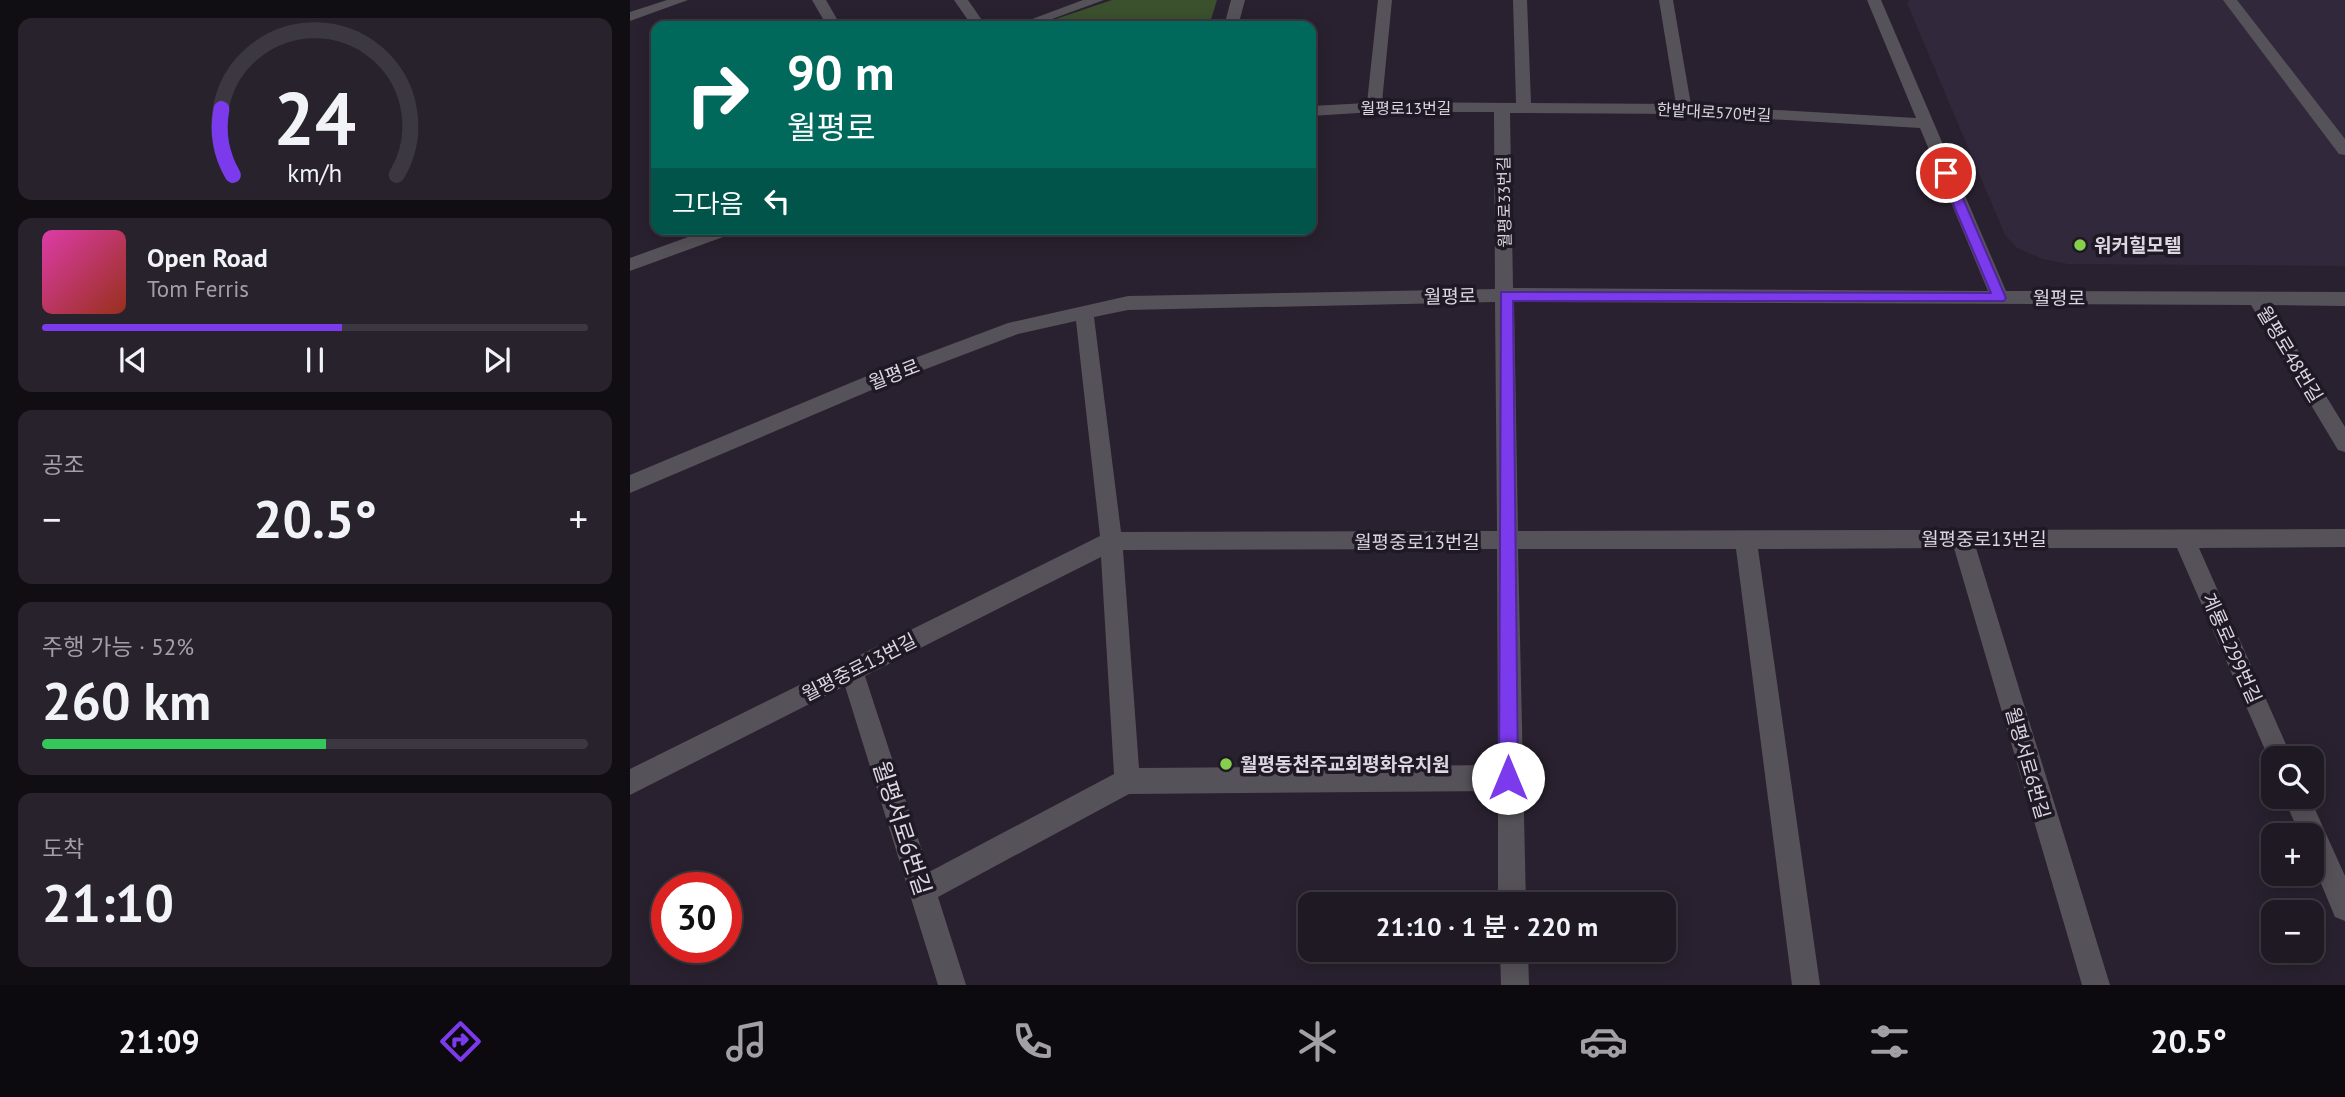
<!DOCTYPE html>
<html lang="ko">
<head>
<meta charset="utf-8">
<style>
  body { margin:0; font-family:"PT Sans","Noto Sans KR",sans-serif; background:#27222b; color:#f1f3f6; height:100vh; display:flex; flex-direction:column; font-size:26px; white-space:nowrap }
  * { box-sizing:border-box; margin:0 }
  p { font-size:23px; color:#a1a0a6 }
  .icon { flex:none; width:38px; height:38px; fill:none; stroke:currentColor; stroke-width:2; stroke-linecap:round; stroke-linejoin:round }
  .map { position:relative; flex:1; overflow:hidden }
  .details { display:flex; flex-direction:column; gap:18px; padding:18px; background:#110e13; width:630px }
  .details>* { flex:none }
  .banner { position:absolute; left:21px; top:21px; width:665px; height:214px; border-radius:14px; box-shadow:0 4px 18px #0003,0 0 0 2px #3c3841; background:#00695c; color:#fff; overflow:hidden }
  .controls { position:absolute; left:1631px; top:746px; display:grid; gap:14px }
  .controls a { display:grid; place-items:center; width:63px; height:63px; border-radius:14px; background:#1f1923; box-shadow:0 4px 18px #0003,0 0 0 2px #3c3841; font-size:35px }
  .speed { position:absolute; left:21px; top:872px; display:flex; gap:14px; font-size:35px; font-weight:700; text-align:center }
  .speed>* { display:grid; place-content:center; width:91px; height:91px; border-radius:50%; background:#1f1923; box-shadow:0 4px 18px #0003,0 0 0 2px #3c3841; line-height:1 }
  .speed .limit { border:10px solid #d22; background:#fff; color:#111 }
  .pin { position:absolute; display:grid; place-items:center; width:60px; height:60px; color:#fff; margin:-30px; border:4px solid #fff; border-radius:50%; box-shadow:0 2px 7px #0007 }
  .me { position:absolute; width:77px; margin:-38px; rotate:0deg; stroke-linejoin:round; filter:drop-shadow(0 0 5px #0008) }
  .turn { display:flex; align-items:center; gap:24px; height:147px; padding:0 21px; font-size:32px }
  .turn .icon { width:91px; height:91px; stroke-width:2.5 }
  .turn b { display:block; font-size:49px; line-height:60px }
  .then { display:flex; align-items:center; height:66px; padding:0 21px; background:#0003; gap:14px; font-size:26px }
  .big { font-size:52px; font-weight:600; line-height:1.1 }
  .details .widget { flex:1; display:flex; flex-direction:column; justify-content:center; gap:10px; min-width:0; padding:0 24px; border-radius:14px; background:#27222b }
  .details .dial { align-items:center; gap:0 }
  .dial svg { height:182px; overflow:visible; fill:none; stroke:#3c3841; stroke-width:7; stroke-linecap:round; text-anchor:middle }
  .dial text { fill:#f1f3f6; stroke:none }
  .song { display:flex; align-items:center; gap:21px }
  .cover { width:84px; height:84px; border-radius:10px; background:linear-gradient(135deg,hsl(320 70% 55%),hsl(10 70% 35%)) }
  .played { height:7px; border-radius:4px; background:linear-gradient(90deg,#7c3aed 55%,#3c3841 55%) }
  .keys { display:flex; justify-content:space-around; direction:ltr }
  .heat { display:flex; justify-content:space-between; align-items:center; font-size:38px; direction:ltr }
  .charge { height:10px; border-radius:5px; background:linear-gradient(90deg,#34c759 52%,#3c3841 0) }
  .trip { position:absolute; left:668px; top:892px; width:378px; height:70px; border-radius:14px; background:#1f1923; box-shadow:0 4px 18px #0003,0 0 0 2px #3c3841; font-weight:600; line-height:70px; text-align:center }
  .tab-bar { display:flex; height:112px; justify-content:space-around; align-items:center; background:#0c0a0e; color:#a1a0a6 }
  .tab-bar .icon { width:49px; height:49px }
  .tab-bar .selected { color:#7c3aed }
  .tab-bar b { font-size:32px; color:#f1f3f6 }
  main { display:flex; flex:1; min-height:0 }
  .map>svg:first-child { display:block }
  .built { fill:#32283c }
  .green { fill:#3b502d }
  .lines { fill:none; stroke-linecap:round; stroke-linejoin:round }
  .minor { fill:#565259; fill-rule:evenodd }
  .route { fill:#7c3aed; stroke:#51269a; stroke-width:2 }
  .poi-dot { fill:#85cf4c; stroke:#1f1825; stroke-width:2.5 }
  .labels { text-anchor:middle; stroke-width:7; stroke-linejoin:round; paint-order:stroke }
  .far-street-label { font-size:16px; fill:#dbd6e0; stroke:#1f1825 }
  .poi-label { font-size:19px; font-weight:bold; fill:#dbd6e0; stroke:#1f1825; text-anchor:start }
  .street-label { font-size:19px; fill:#dbd6e0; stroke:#1f1825 }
  .near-street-label { font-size:23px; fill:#dbd6e0; stroke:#1f1825 }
</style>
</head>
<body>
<main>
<section class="details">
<div class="widget dial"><svg viewBox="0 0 100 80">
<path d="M14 69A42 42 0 1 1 86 69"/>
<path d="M14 69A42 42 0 0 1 9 40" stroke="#7c3aed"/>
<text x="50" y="56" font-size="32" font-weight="700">24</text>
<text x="50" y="72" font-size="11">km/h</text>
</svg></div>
<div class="widget">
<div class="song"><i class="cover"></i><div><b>Open Road</b><p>Tom Ferris</p></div></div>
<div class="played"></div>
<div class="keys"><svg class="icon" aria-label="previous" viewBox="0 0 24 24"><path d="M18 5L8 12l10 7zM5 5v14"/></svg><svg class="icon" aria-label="pause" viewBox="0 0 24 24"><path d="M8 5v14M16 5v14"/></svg><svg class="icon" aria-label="next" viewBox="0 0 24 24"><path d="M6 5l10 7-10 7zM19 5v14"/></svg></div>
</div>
<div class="widget"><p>공조</p>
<div class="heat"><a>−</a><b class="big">20.5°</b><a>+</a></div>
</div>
<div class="widget"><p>주행 가능 · 52%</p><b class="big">260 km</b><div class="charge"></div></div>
<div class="widget"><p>도착</p><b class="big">21:10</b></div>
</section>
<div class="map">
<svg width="1715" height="985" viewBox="0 0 1715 985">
  <rect width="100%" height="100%" fill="#29212f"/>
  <polygon class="built" points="1280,0 1715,0 1715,266 1438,264 1413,259 1387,248 1375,235 1277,3"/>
  <polygon class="green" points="482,0 587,0 579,26 405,26"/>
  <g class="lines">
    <g class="minor">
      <polygon points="37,0 58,0 0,21 0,12"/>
      <polygon points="182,0 196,0 211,26 197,26"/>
      <polygon points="324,0 338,0 356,26 342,26"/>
      <polygon points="453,0 474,0 403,26 383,26"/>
      <polygon points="601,0 615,0 608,26 594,26"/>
      <path d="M748 0H762L752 102 886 103 883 0H897L901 103 1046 104 1029 0H1043L1061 105 1286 118 1237 0H1251L1376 291 1715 292V306L1640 305 1715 427V452L1708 450 1621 305 884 302 888 531 1715 529V547L1569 548 1662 758H1643V768L1547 548H1346L1480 985H1452L1324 548 1128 549 1190 985H1162L1106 549H888L896 905H868V791L499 794 308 897 336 985H308L215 686 0 795V769L470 536 446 321 388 334 251 386 0 493V475L237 376 378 323 498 296 865 289 864 112H744L681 116V106L737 103ZM880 113 1054 114 1290 128 1358 291 883 288ZM865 302 867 531 491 532 464 317 498 310ZM867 549 868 765 509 768 493 550ZM471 557 484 774 299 872 235 676Z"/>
      <polygon points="1593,0 1607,0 1715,139 1715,155 1709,154"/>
      <polygon points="80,229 106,229 104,233 0,271 0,258"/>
      <polygon points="1653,796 1679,796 1715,876 1715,921 1705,917 1682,862 1682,835 1670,835"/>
      <polygon points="870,950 898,950 899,985 871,985"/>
    </g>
  </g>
  <polygon class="route" points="1312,170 1322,173 1376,298 1374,301 883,301 888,778 885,785 878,788 872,785 869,778 871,292 1361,293 1310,173"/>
  <g class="poi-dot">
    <circle cx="1450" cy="245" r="7"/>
    <circle cx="596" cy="764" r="7"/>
  </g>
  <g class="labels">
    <g class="far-street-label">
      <text x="776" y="114">월평로13번길</text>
      <text transform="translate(1084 112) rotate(3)" y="6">한밭대로570번길</text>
      <text transform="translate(874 202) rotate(-91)" y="6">월평로33번길</text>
    </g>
    <g class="poi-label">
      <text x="1464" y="252">워커힐모텔</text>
      <text x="610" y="771">월평동천주교회평화유치원</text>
    </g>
    <g class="street-label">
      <text transform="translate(820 296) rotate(-1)" y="7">월평로</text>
      <text x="1429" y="305">월평로</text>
      <text transform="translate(1660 354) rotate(59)" y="7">월평로48번길</text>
      <text transform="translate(264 374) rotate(-21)" y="7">월평로</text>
      <text x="1354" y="546">월평중로13번길</text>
      <text x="787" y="549">월평중로13번길</text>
      <text transform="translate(1602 648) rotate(66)" y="7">계룡로299번길</text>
      <text transform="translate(229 667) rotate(-27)" y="7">월평중로13번길</text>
      <text transform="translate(1398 763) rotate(74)" y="7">월평서로6번길</text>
    </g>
    <g class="near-street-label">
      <text transform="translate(272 828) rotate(72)" y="8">월평서로6번길</text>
    </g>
  </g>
</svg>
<div class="controls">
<a><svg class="icon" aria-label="search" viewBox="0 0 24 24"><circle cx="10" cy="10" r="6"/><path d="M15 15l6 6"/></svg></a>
<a>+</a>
<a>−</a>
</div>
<div class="speed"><div class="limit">30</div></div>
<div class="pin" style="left:1316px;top:173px;background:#d93025"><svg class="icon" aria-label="arrive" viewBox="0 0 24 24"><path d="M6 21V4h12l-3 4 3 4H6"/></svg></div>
<svg class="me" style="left:878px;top:778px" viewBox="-20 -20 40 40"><circle r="19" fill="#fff"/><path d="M0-13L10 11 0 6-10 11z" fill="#7c3aed"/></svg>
<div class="trip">21:10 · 1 분 · 220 m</div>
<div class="banner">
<div class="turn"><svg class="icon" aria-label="right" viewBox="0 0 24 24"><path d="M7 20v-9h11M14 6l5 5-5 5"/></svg><div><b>90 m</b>월평로</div></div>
<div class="then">그다음<svg class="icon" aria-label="left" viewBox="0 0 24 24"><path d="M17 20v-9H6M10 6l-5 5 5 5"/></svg></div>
</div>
</div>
</main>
<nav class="tab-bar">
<b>21:09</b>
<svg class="icon selected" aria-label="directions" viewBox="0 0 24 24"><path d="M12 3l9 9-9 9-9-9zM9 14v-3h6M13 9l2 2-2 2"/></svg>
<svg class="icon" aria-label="music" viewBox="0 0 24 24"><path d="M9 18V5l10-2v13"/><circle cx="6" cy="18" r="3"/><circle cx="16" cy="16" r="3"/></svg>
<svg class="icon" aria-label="phone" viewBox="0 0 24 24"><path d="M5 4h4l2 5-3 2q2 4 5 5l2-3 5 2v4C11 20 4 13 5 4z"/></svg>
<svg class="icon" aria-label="climate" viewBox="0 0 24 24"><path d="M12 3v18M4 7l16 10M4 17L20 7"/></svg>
<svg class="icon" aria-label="car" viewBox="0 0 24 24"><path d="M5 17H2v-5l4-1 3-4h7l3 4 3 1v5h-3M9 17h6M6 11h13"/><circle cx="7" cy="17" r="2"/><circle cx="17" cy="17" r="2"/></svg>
<svg class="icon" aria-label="filters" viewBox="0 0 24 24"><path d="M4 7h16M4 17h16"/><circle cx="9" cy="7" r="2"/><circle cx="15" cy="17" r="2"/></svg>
<b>20.5°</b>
</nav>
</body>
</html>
